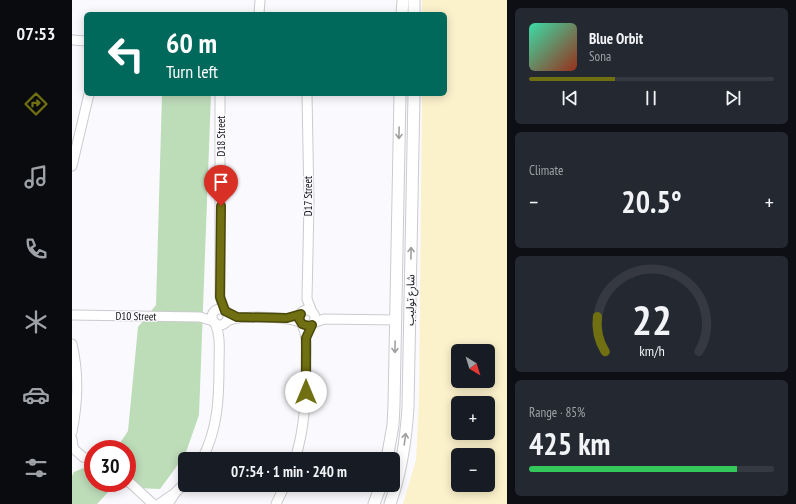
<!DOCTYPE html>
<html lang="en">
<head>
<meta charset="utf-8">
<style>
  body { margin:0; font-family:"PT Sans Narrow","Noto Sans Arabic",sans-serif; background:#242831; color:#f1f3f6; height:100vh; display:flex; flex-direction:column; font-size:15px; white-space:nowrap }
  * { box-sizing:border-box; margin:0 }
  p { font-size:13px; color:#9ea1a6 }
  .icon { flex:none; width:22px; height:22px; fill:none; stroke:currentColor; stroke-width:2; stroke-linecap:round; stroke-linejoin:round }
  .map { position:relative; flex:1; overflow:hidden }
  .details { display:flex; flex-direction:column; gap:8px; padding:8px; background:#0d0f14; width:289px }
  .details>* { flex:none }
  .banner { position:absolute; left:12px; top:12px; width:363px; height:84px; border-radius:6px; box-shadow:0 2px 10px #0003; background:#00695c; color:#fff; overflow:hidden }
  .needle { width:26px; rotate:142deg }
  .fabs { position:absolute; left:379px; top:344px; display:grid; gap:8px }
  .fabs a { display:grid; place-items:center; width:44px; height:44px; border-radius:6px; background:#171b24; box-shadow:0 2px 10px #0003; font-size:20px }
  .speed { position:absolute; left:12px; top:440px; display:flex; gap:8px; font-size:20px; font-weight:700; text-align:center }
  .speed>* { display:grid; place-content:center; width:52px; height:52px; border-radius:50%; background:#171b24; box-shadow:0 2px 10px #0003; line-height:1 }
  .speed .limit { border:6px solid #d22; background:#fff; color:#111 }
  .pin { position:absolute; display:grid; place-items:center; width:34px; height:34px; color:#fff; margin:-41px -17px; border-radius:50% 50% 50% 0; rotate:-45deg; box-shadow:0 0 4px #0007 }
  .pin .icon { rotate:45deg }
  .me { position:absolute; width:44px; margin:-22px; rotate:0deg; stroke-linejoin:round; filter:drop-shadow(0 0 3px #0008) }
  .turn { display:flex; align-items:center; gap:14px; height:84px; padding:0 16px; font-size:18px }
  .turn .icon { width:52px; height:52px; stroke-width:2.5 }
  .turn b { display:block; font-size:28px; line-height:34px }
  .big { font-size:30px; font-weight:700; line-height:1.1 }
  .details .widget { flex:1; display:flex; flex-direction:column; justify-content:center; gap:6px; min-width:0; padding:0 14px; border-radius:6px; background:#242831 }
  .details .dial { align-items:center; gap:0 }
  .dial svg { height:104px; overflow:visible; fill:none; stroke:#363941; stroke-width:7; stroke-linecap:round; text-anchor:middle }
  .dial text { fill:#f1f3f6; stroke:none }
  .song { display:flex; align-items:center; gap:12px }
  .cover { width:48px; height:48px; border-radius:6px; background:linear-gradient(135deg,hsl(160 70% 55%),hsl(10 70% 35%)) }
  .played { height:4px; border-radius:2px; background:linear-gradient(90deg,#706f11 35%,#363941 35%) }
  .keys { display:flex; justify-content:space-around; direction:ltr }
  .heat { display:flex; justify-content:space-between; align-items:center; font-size:22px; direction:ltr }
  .charge { height:6px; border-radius:3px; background:linear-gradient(90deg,#34c759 85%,#363941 0) }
  .trip { position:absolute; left:106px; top:452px; width:222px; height:40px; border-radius:6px; background:#171b24; box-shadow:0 2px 10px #0003; font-weight:700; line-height:40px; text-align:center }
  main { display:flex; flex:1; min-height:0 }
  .menu { display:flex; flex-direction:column; width:72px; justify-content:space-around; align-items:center; background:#090b0e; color:#9ea1a6 }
  .menu .icon { width:28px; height:28px }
  .menu .on { color:#706f11 }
  .menu b { font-size:18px; color:#f1f3f6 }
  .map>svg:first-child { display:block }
  .green { fill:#bddcb8 }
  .sand { fill:#fbf1cb; fill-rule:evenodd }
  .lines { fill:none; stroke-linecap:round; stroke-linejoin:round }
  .minor-casing { stroke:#cbcbcf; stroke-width:11 }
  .tertiary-casing { stroke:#cbcbcf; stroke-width:13 }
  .minor { stroke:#fff; stroke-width:9 }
  .tertiary { stroke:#fff; stroke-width:11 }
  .oneway { stroke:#9f9f9f }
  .route-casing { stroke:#49480b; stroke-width:10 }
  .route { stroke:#706f11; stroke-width:7 }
  .labels { text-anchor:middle; stroke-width:3; stroke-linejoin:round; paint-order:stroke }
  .street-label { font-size:11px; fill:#0e0e10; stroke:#fafafe }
</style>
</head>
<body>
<main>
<nav class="menu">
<b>07:53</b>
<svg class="icon on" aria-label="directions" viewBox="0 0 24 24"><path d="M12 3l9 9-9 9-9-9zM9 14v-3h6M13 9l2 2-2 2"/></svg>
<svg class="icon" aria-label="music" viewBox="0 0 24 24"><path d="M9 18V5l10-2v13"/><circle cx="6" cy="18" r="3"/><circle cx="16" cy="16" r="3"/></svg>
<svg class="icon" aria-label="phone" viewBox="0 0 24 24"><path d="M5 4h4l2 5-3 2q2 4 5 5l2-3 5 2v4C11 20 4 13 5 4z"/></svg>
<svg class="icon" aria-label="climate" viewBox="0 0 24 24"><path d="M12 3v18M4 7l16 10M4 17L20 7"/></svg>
<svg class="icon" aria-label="car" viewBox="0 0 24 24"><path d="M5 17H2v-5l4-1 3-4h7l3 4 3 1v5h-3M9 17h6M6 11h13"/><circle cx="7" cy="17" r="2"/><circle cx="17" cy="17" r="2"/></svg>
<svg class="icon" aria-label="filters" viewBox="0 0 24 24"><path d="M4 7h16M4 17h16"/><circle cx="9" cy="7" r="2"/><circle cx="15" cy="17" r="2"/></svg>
</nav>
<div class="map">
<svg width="435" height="504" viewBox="0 0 435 504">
  <rect width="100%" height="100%" fill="#fafafe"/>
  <polygon class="green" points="90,94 139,94 127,415 113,455 88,489 41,487 25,504 0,504 0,476 2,472 21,464 21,483 55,483 55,449 44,449 56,431 66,327 84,305"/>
  <path class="sand" d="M350 0H435V504H331L344 460 347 401 350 94H373V14H350ZM386 351H416V381H386ZM386 403H416V433H386ZM386 455H416V485H386Z"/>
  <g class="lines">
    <defs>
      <g id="minor">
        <polyline points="187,14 188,0"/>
        <polyline points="0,40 14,41"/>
        <polyline points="148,94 148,297 153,311"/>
        <polyline points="235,94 237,203 235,299 240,312"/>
        <polyline points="0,166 17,94"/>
        <circle cx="148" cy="317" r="8"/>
        <circle cx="235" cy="318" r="8"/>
        <polyline points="0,315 128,317 141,321"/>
        <path d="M154 322C166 314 214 317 228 322"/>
        <polyline points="241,323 252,319 324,320"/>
        <path d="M0 344C7 373 6 402 0 432"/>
        <polyline points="0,439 1,447"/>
        <polyline points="2,449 11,457 21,460"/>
        <path d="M130 459C146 429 147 398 147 366 147 351 149 336 143 323"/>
        <path d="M223 459C233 428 234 396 234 364 234 350 236 337 230 324"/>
        <polyline points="55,480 81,504"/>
        <polyline points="87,504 100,495"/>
        <polyline points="96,504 103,493 113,483"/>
        <polyline points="204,504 213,485"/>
      </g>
      <g id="tertiary">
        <polyline points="342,0 342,14"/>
        <polyline points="330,14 331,0"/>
        <polyline points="315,459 321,425 322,405 328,94"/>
        <polyline points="302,504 309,485"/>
        <path d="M318 504C329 473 334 440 336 407L342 94"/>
      </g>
    </defs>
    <use href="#minor" class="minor-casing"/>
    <use href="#tertiary" class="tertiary-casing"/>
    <use href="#minor" class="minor"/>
    <use href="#tertiary" class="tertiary"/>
  </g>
  <defs><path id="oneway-shaft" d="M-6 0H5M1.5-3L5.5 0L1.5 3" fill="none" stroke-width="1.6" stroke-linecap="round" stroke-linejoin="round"/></defs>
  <g class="oneway">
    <use href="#oneway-shaft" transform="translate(327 133) rotate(91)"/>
    <use href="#oneway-shaft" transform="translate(339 253) rotate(-89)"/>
    <use href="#oneway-shaft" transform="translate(323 347) rotate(91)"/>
    <use href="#oneway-shaft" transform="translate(333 439) rotate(-82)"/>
  </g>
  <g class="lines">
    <defs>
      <polyline id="route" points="149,206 148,297 153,311 165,317 215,318 229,314 227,319 230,324 236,326 240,325 234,338 234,392"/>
    </defs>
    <use href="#route" class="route-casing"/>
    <use href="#route" class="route"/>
  </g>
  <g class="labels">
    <g class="street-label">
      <text transform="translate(149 136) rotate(-90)" y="4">D18 Street</text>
      <text transform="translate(236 196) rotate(-90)" y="4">D17 Street</text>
      <text transform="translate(338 300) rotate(-89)" y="4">شارع توليب</text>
      <text transform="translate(64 316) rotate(1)" y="4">D10 Street</text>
    </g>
  </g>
</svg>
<div class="fabs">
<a><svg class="needle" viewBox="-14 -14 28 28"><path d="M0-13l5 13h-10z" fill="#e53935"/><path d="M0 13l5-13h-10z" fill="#9ea1a6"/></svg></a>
<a>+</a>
<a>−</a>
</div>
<div class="speed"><div class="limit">30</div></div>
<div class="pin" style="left:149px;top:206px;background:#d93025"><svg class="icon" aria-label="arrive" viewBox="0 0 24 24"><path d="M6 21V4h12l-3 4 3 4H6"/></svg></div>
<svg class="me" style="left:234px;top:392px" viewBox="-20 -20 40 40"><circle r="19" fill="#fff"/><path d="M0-13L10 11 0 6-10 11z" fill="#706f11"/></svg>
<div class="trip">07:54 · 1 min · 240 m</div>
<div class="banner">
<div class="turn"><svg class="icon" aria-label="left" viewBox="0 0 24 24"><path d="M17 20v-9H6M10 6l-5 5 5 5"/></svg><div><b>60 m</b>Turn left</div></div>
</div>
</div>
<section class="details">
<div class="widget">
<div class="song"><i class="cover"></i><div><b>Blue Orbit</b><p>Sona</p></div></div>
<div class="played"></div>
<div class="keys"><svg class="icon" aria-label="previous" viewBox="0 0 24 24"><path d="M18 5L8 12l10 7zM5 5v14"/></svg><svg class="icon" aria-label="pause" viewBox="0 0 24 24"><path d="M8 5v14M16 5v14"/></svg><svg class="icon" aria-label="next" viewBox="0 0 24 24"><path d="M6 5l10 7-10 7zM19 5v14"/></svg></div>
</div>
<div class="widget"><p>Climate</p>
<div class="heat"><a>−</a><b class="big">20.5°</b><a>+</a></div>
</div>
<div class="widget dial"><svg viewBox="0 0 100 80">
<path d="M14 69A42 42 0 1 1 86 69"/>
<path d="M14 69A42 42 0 0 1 8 42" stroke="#706f11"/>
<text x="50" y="56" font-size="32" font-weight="700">22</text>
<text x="50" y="72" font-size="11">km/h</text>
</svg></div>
<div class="widget"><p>Range · 85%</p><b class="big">425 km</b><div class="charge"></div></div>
</section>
</main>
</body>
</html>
